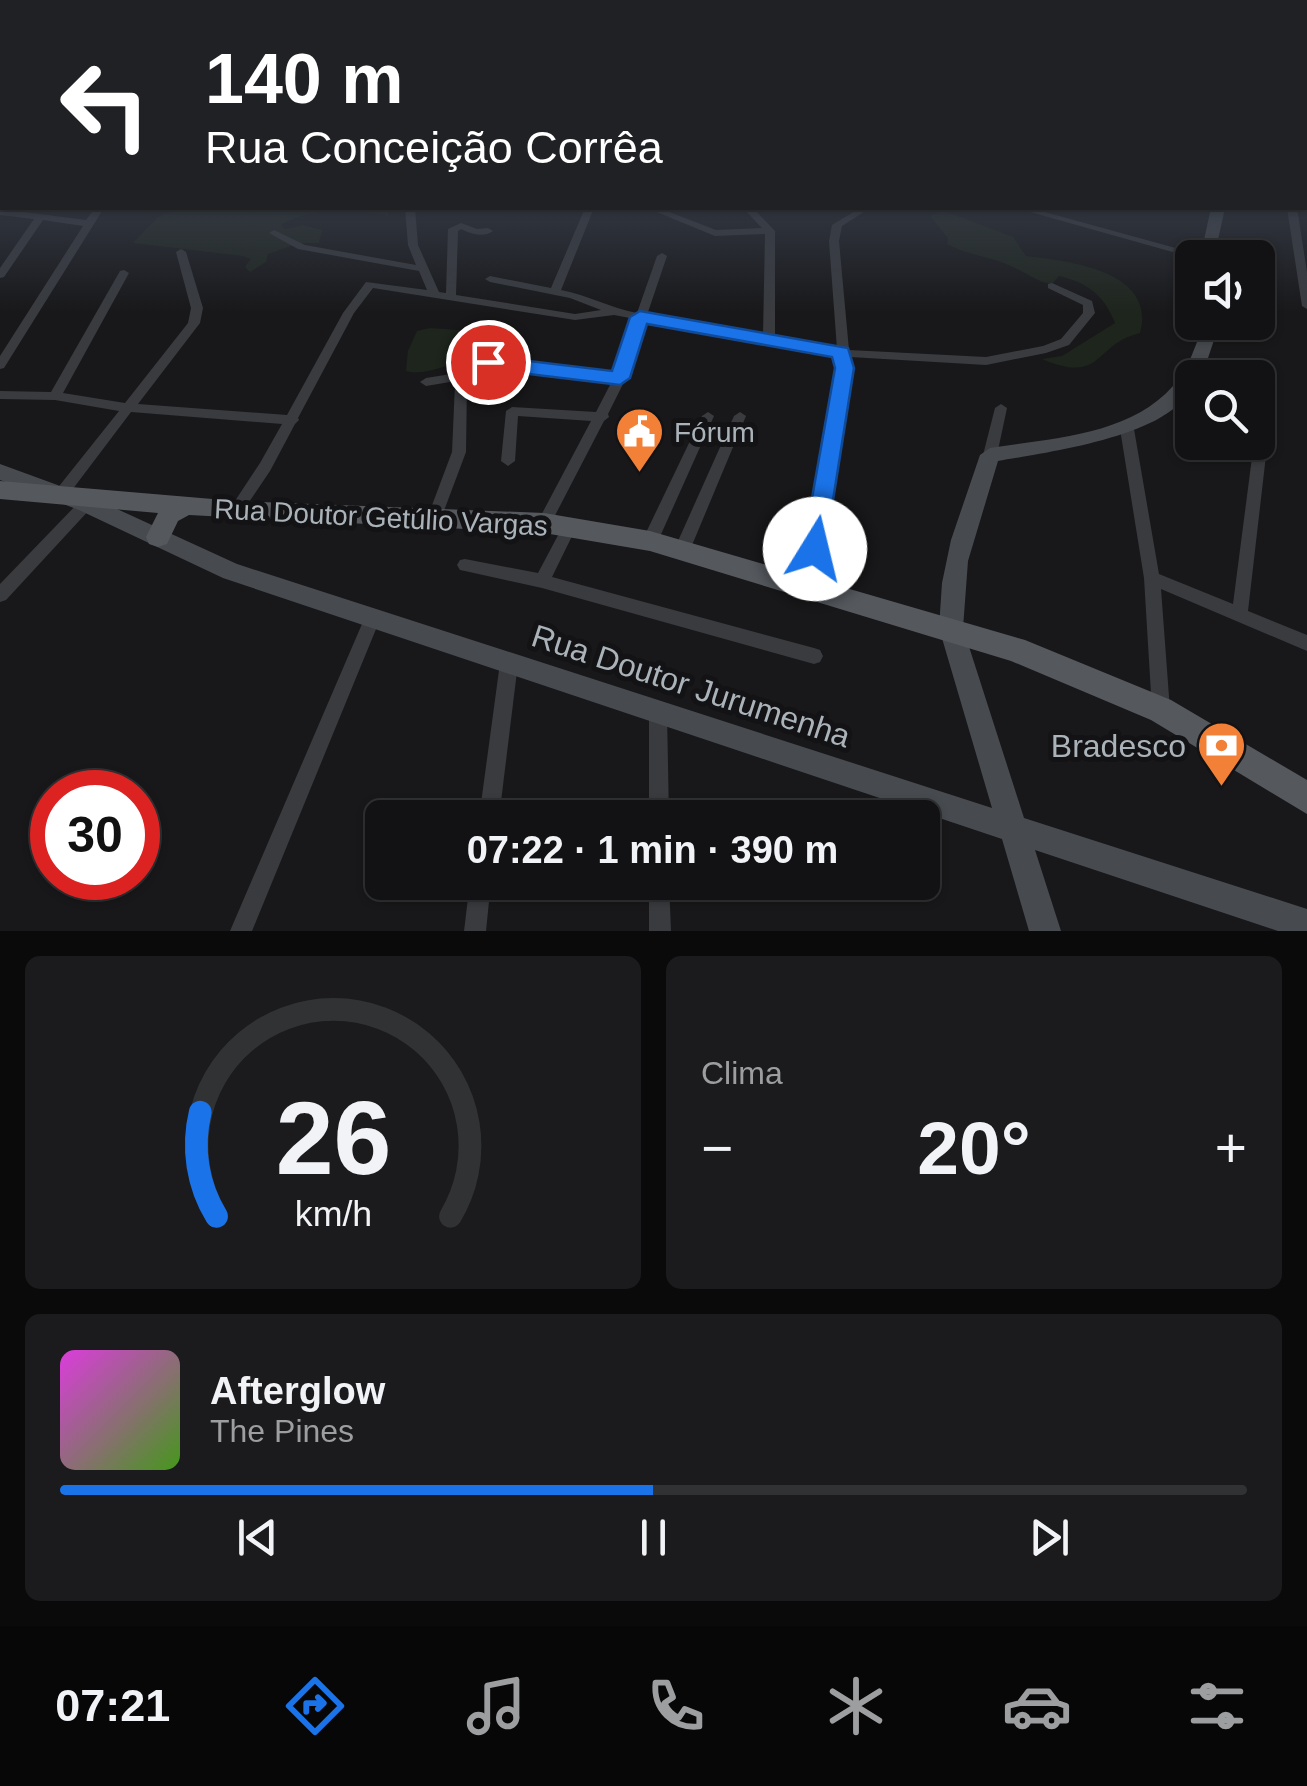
<!DOCTYPE html>
<html lang="pt">
<head>
<meta charset="utf-8">
<style>
  body { margin:0; font-family:Arial,sans-serif; background:#1b1b1d; color:#f1f3f6; height:100vh; display:flex; flex-direction:column; font-size:38px; white-space:nowrap }
  * { box-sizing:border-box; margin:0 }
  p { font-size:32px; color:#9c9ea0 }
  .icon { flex:none; width:55px; height:55px; fill:none; stroke:currentColor; stroke-width:2; stroke-linecap:round; stroke-linejoin:round }
  .map { position:relative; height:931px; overflow:hidden }
  .details { display:flex; flex-direction:column; gap:25px; padding:25px; background:#0a0a0b; flex:1 }
  .details>* { flex:none }
  .top-card { position:absolute; left:0px; top:0px; width:1308px; height:210px; box-shadow:0 2px 8px #0004,0 0 0 2px #313234; background:#202124; color:#fff; overflow:hidden }
  .tools { position:absolute; left:1175px; top:240px; display:grid; gap:20px }
  .tools a { display:grid; place-items:center; width:100px; height:100px; border-radius:15px; background:#121214; box-shadow:0 2px 8px #0004,0 0 0 2px #313234; font-size:50px }
  .speed { position:absolute; left:30px; top:770px; display:flex; gap:20px; font-size:50px; font-weight:700; text-align:center }
  .speed>* { display:grid; place-content:center; width:130px; height:130px; border-radius:50%; background:#121214; box-shadow:0 2px 8px #0004,0 0 0 2px #313234; line-height:1 }
  .speed .limit { border:15px solid #d22; background:#fff; color:#111 }
  .pin { position:absolute; display:grid; place-items:center; width:85px; height:85px; color:#fff; margin:-42px; border:5px solid #fff; border-radius:50%; box-shadow:0 2px 10px #0007 }
  .me { position:absolute; width:110px; margin:-55px; rotate:9deg; stroke-linejoin:round; filter:drop-shadow(0 0 8px #0008) }
  .turn { display:flex; align-items:center; gap:35px; height:210px; padding:0 40px; font-size:45px }
  .turn .icon { width:130px; height:130px; stroke-width:2.5 }
  .turn b { display:block; font-size:70px; line-height:85px }
  .big { font-size:75px; font-weight:800; line-height:1.1 }
  .details .tile { flex:1; display:flex; flex-direction:column; justify-content:center; gap:15px; min-width:0; padding:0 35px; border-radius:15px; background:#1b1b1d }
  .details .dial { align-items:center; gap:0 }
  .dial svg { height:260px; overflow:visible; fill:none; stroke:#313234; stroke-width:7; stroke-linecap:round; text-anchor:middle }
  .dial text { fill:#f1f3f6; stroke:none }
  .song { display:flex; align-items:center; gap:30px }
  .cover { width:120px; height:120px; border-radius:15px; background:linear-gradient(135deg,hsl(300 70% 55%),hsl(100 70% 35%)) }
  .played { height:10px; border-radius:5px; background:linear-gradient(90deg,#1a73e8 50%,#313234 50%) }
  .keys { display:flex; justify-content:space-around; direction:ltr }
  .heat { display:flex; justify-content:space-between; align-items:center; font-size:55px; direction:ltr }
  .details .tiles { flex:1; display:grid; gap:25px; grid-template-columns:1fr 1fr }
  .tile:last-child { grid-column:span 2 }
  .trip { position:absolute; left:365px; top:800px; width:575px; height:100px; border-radius:15px; background:#121214; box-shadow:0 2px 8px #0004,0 0 0 2px #313234; font-weight:800; line-height:100px; text-align:center }
  .tabs { display:flex; height:160px; justify-content:space-around; align-items:center; background:#070708; color:#9c9ea0 }
  .tabs .icon { width:70px; height:70px }
  .tabs .on { color:#1a73e8 }
  .tabs b { font-size:45px; color:#f1f3f6 }
  .map>svg:first-child { display:block }
  .green { fill:#1e251d }
  .lines { fill:none; stroke-linecap:round; stroke-linejoin:round }
  .street { fill:#393b3f; fill-rule:evenodd }
  .secondary { fill:#474b4f; fill-rule:evenodd }
  .primary { fill:#55595e; fill-rule:evenodd }
  .route { fill:#1a73e8; stroke:#114b97; stroke-width:2.5 }
  .labels { text-anchor:middle; stroke-width:10; stroke-linejoin:round; paint-order:stroke }
  .poi-label { font-size:28px; fill:#aab3b9; stroke:#131315; text-anchor:start }
  .street-label { font-size:28px; fill:#aab3b9; stroke:#131315 }
  .near-street-label { font-size:32px; fill:#aab3b9; stroke:#131315 }
  .near-poi-label { font-size:32px; fill:#aab3b9; stroke:#131315; text-anchor:end }
</style>
</head>
<body>
<div class="map">
<svg width="1307" height="931" viewBox="0 0 1307 931">
  <rect width="100%" height="100%" fill="#18181a"/>
  <g class="green">
    <path d="M181 208H389L388 216C354 208 312 207 281 225L285 229 303 225 322 230 319 243H299L268 254 266 262 250 272 245 267 251 259 243 256 133 243 158 217Z"/>
    <path d="M942 210 1013 237 1026 256C1070 261 1157 271 1140 333 1092 345 1104 385 1042 359L1062 356 1115 323C1104 295 1088 283 1059 276L1052 284C1037 282 1029 274 1015 268 993 256 971 257 947 244L948 238 930 216Z"/>
    <path d="M430 328 470 331 468 345 478 354 475 361C450 360 430 377 406 371L408 351 417 331Z"/>
  </g>
  <g class="lines">
    <g class="street">
      <polygon points="95,208 104,208 4,368 0,369 0,356 83,226 43,220 4,277 0,278 0,268 34,219 0,215 0,209 86,220"/>
      <path d="M405 208H415L418 245 439 292 446 293 448 229 461 223 477 229 488 228 493 231C483 238 471 234 461 229L458 231 456 295 575 314 601 310 570 298 490 282 485 279 490 276 551 288 585 208H594L561 290C588 295 610 308 637 313L657 256 662 253 667 256 647 315 763 335 765 234 715 236 647 208H659L716 230 762 228 743 208H753L775 231V337L837 349 829 241 832 225 860 208H870L842 226 839 241 849 350 986 357 1043 346 1061 339 1083 313V305L1048 288V284L1052 283 1092 301 1095 313 1069 345 1046 353 986 365 850 357 851 368 817 585 815 590 809 592 803 590 801 585 839 368 838 356 645 321 626 378 608 414 609 417 604 421 549 527 544 529 539 527 537 523 591 421 518 416 515 461 508 466 501 461 506 411 512 407 596 412 612 381 488 367 482 363 488 359 615 373 635 319 614 315 575 320 373 288 354 313 298 418 299 420 295 424 270 471 241 514H231L229 510 260 463 282 424 131 412 66 498H56L54 494 56 490 119 411 55 400 0 399V391L51 392 120 271 124 270 129 273 63 393 125 403 188 323 191 308 176 252 181 249 186 252 203 308 200 323 138 404 287 415 343 313 366 282 427 290 419 271 298 249 269 233 274 230 305 245 416 265 408 245Z"/>
      <polygon points="1016,208 1030,208 1212,258 1194,258"/>
      <polygon points="1287,208 1297,208 1307,272 1307,309 1302,306"/>
      <polygon points="451,374 465,379 467,382 466,452 442,516 440,520 430,520 428,516 452,452 455,384 450,382 426,386 420,382 426,378"/>
      <polygon points="1001,404 1007,408 997,455 990,460 983,455 995,408"/>
      <polygon points="708,412 714,416 658,541 655,545 650,547 645,545 642,541 702,416"/>
      <polygon points="740,412 746,416 690,550 687,554 682,556 677,554 674,550 734,416"/>
      <polygon points="1127,424 1134,429 1159,574 1233,604 1254,442 1258,442 1258,434 1266,435 1268,438 1248,611 1307,635 1307,651 1161,589 1170,710 1167,716 1161,719 1155,716 1152,710 1144,578 1120,429"/>
      <polygon points="86,498 91,500 93,504 91,508 6,600 0,602 0,584 81,500"/>
      <polygon points="569,522 574,524 576,528 552,577 814,648 820,650 823,656 820,662 814,664 542,588 465,571 460,570 457,565 460,560 465,559 538,573 564,524"/>
      <polygon points="373,610 379,612 381,617 252,931 230,931 365,617 367,612"/>
      <polygon points="509,655 515,657 518,663 499,818 479,818 500,663 503,657"/>
      <polygon points="658,704 664,707 667,713 669,818 649,818 649,713 652,707"/>
      <polygon points="470,882 491,882 486,931 464,931"/>
      <polygon points="649,882 669,882 671,931 649,931"/>
    </g>
    <g class="secondary">
      <polygon points="1211,208 1225,208 1214,258 1200,258"/>
      <path d="M1204 322H1220L1207 361 1197 378H1192C1189 435 1041 453 998 461L968 561 963 628 1024 818 1307 909V931H1278L1035 850 1061 931H1029L1002 839 223 578 79 510 0 480V464L93 498 237 564 992 808 939 628 942 583 951 540 980 455 990 448C1051 438 1129 436 1173 386 1189 368 1196 345 1204 322Z"/>
    </g>
    <polygon class="primary" points="0,481 236,501 544,513 650,531 1025,640 1171,700 1307,780 1307,814 1151,720 1011,661 650,551 544,533 189,515 178,521 167,544 158,547 149,544 146,537 158,513 0,499"/>
  </g>
  <linearGradient id="sky" x2="0" y2="1"><stop stop-color="#0d0d0e"/><stop offset="0.58" stop-color="#373d49"/><stop offset="1" stop-color="#373d49" stop-opacity="0"/></linearGradient>
  <rect width="1307" height="313" fill="url(#sky)"/>
  <polygon class="route" points="640,311 848,348 854,368 824,557 815,560 806,557 803,549 835,368 832,357 647,324 630,378 620,385 488,369 478,362 488,356 612,371 630,317"/>
  <defs>
    <symbol id="civic-pin" viewBox="-11 -11 22 30"><path d="M0 17L-7.5 6A9.5 9.5 0 1 1 7.5 6Z" fill="#f28137" stroke="#131315"/><path d="M-.6-6.5H3V-4.5H.6V-3L4-1V1h2V6H-6V1h2V-1L-.6-3ZM-1.2 2.5V6h2.4V2.5Z" fill="#fff"/></symbol>
    <symbol id="bank-pin" viewBox="-11 -11 22 30"><path d="M0 17L-7.5 6A9.5 9.5 0 1 1 7.5 6Z" fill="#f28137" stroke="#131315"/><path d="M-6-4H6V4H-6ZM0-2.3a2.3 2.3 0 1 0 0 4.6a2.3 2.3 0 1 0 0-4.6Z" fill="#fff"/></symbol>
  </defs>
  <g fill-rule="evenodd">
    <use href="#civic-pin" x="612" y="404" width="55" height="75"/>
    <use href="#bank-pin" x="1194" y="718" width="55" height="75"/>
  </g>
  <g class="labels">
    <g class="poi-label">
      <text x="674" y="442">Fórum</text>
    </g>
    <g class="street-label">
      <text transform="translate(381 517) rotate(3)" y="10">Rua Doutor Getúlio Vargas</text>
    </g>
    <g class="near-street-label">
      <text transform="translate(691 686) rotate(18)" y="11">Rua Doutor Jurumenha</text>
    </g>
    <g class="near-poi-label">
      <text x="1186" y="757">Bradesco</text>
    </g>
  </g>
</svg>
<div class="tools">
<a><svg class="icon" aria-label="sound" viewBox="0 0 24 24"><path d="M4 9h4l5-4v14l-5-4H4zM17 9q2 3 0 6"/></svg></a>
<a><svg class="icon" aria-label="search" viewBox="0 0 24 24"><circle cx="10" cy="10" r="6"/><path d="M15 15l6 6"/></svg></a>
</div>
<div class="speed"><div class="limit">30</div></div>
<div class="pin" style="left:488px;top:362px;background:#d93025"><svg class="icon" aria-label="arrive" viewBox="0 0 24 24"><path d="M6 21V4h12l-3 4 3 4H6"/></svg></div>
<svg class="me" style="left:815px;top:549px" viewBox="-20 -20 40 40"><circle r="19" fill="#fff"/><path d="M0-13L10 11 0 6-10 11z" fill="#1a73e8"/></svg>
<div class="trip">07:22 · 1 min · 390 m</div>
<div class="top-card">
<div class="turn"><svg class="icon" aria-label="left" viewBox="0 0 24 24"><path d="M17 20v-9H6M10 6l-5 5 5 5"/></svg><div><b>140 m</b>Rua Conceição Corrêa</div></div>
</div>
</div>
<section class="details">
<div class="tiles">
<div class="tile dial"><svg viewBox="0 0 100 80">
<path d="M14 69A42 42 0 1 1 86 69"/>
<path d="M14 69A42 42 0 0 1 9 37" stroke="#1a73e8"/>
<text x="50" y="56" font-size="32" font-weight="700">26</text>
<text x="50" y="72" font-size="11">km/h</text>
</svg></div>
<div class="tile"><p>Clima</p>
<div class="heat"><a>−</a><b class="big">20°</b><a>+</a></div>
</div>
<div class="tile">
<div class="song"><i class="cover"></i><div><b>Afterglow</b><p>The Pines</p></div></div>
<div class="played"></div>
<div class="keys"><svg class="icon" aria-label="previous" viewBox="0 0 24 24"><path d="M18 5L8 12l10 7zM5 5v14"/></svg><svg class="icon" aria-label="pause" viewBox="0 0 24 24"><path d="M8 5v14M16 5v14"/></svg><svg class="icon" aria-label="next" viewBox="0 0 24 24"><path d="M6 5l10 7-10 7zM19 5v14"/></svg></div>
</div>
</div>
</section>
<nav class="tabs">
<b>07:21</b>
<svg class="icon on" aria-label="directions" viewBox="0 0 24 24"><path d="M12 3l9 9-9 9-9-9zM9 14v-3h6M13 9l2 2-2 2"/></svg>
<svg class="icon" aria-label="music" viewBox="0 0 24 24"><path d="M9 18V5l10-2v13"/><circle cx="6" cy="18" r="3"/><circle cx="16" cy="16" r="3"/></svg>
<svg class="icon" aria-label="phone" viewBox="0 0 24 24"><path d="M5 4h4l2 5-3 2q2 4 5 5l2-3 5 2v4C11 20 4 13 5 4z"/></svg>
<svg class="icon" aria-label="climate" viewBox="0 0 24 24"><path d="M12 3v18M4 7l16 10M4 17L20 7"/></svg>
<svg class="icon" aria-label="car" viewBox="0 0 24 24"><path d="M5 17H2v-5l4-1 3-4h7l3 4 3 1v5h-3M9 17h6M6 11h13"/><circle cx="7" cy="17" r="2"/><circle cx="17" cy="17" r="2"/></svg>
<svg class="icon" aria-label="filters" viewBox="0 0 24 24"><path d="M4 7h16M4 17h16"/><circle cx="9" cy="7" r="2"/><circle cx="15" cy="17" r="2"/></svg>
</nav>
</body>
</html>
